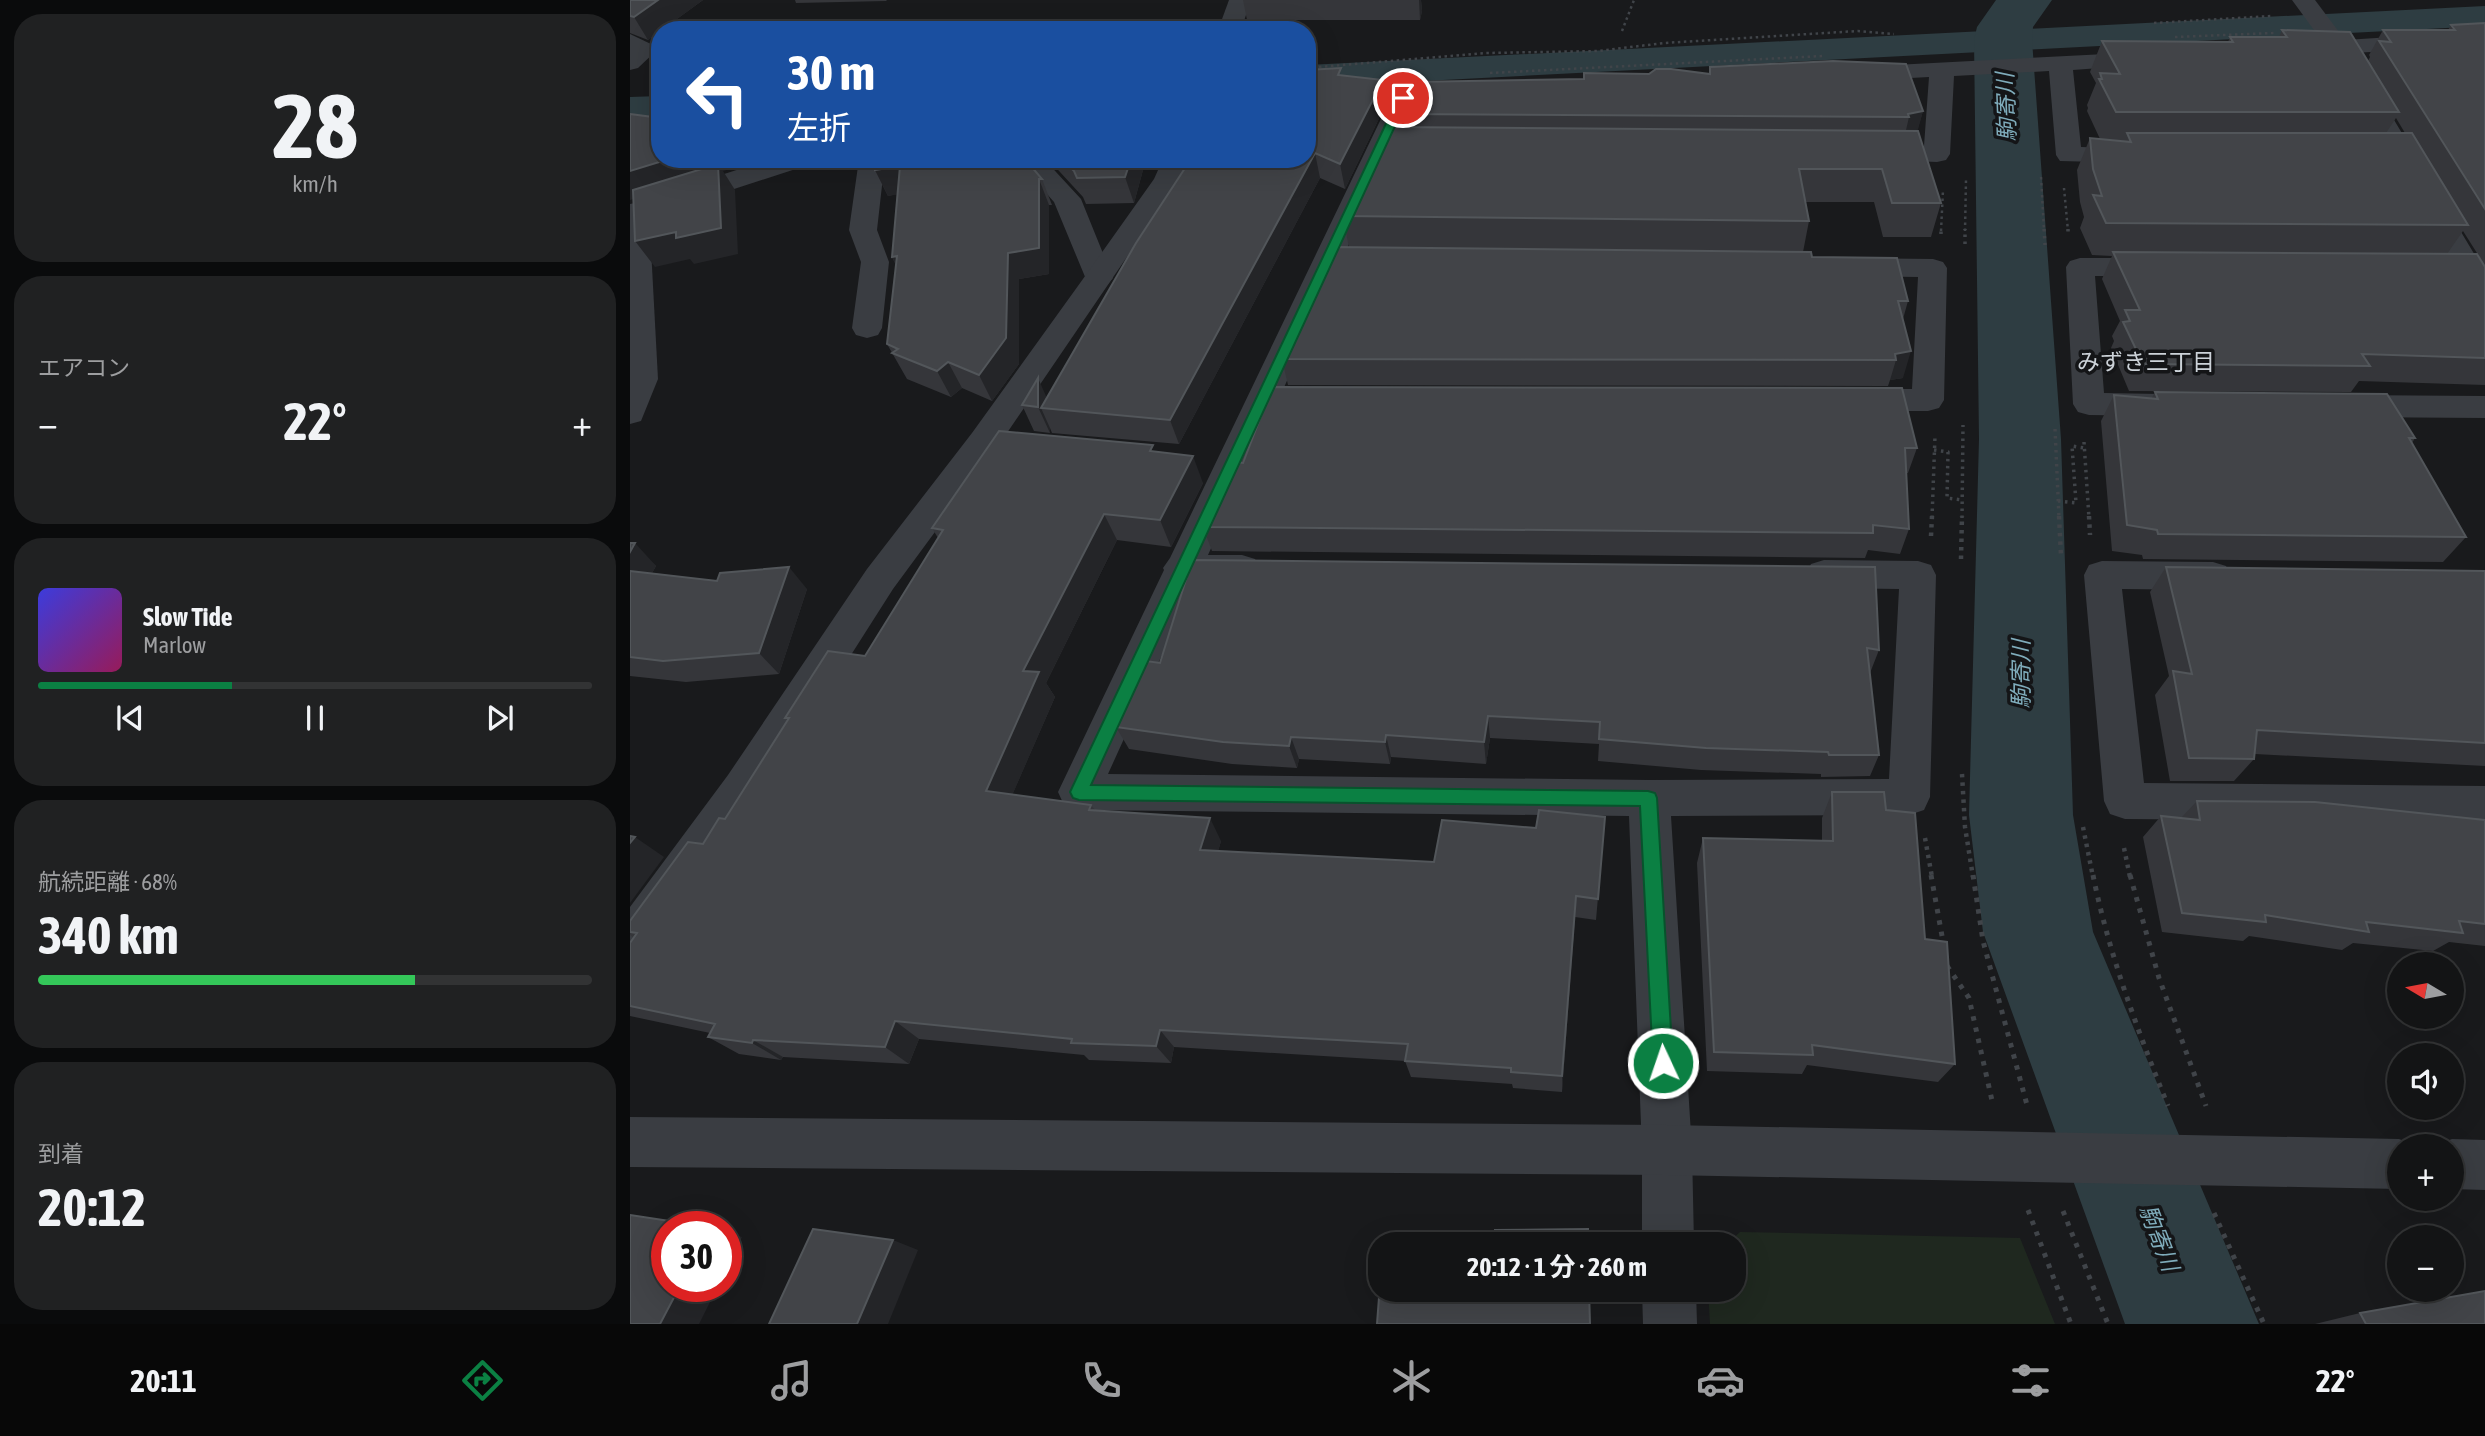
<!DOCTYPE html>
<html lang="ja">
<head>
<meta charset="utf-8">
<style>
  body { margin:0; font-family:"Asap Condensed","Noto Sans JP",sans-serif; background:#202122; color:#f1f3f6; height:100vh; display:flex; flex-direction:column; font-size:26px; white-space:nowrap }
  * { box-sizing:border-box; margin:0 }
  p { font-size:23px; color:#9d9ea0 }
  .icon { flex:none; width:38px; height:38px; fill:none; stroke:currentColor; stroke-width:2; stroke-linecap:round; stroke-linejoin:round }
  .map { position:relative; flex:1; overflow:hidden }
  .sheet { display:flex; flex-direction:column; gap:14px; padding:14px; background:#0a0b0c; width:630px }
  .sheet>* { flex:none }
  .guide { position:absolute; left:21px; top:21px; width:665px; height:147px; border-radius:28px; box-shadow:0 7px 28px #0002,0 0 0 2px #323334; background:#1a4fa0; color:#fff; overflow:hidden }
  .needle { width:46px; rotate:280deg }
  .buttons { position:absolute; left:1757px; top:952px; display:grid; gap:14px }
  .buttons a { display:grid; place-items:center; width:77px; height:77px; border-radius:50%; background:#131415; box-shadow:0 7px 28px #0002,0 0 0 2px #323334; font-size:35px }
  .speed { position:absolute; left:21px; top:1211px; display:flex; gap:14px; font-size:35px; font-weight:700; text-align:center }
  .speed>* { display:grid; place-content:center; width:91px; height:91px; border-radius:50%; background:#131415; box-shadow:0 7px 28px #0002,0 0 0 2px #323334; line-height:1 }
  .speed .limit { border:10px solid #d22; background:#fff; color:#111 }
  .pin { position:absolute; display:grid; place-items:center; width:60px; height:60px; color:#fff; margin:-30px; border:4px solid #fff; border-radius:50%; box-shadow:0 2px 7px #0007 }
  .me { position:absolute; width:77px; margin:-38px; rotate:357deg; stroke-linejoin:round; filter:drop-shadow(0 0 5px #0008) }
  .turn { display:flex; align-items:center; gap:24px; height:147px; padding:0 21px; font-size:32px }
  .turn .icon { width:91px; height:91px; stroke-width:2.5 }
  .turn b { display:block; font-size:49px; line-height:60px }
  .big { font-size:52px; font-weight:700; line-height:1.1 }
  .sheet .tile { flex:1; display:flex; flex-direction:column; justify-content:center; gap:10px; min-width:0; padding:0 24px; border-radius:28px; background:#202122 }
  .sheet .dial { align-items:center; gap:0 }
  .dial b { font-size:91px; line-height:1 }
  .song { display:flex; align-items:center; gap:21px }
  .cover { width:84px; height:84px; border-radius:10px; background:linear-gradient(135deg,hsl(240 70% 55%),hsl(330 70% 35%)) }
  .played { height:7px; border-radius:4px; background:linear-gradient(90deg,#0b8043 35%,#323334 35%) }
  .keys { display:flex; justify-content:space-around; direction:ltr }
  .heat { display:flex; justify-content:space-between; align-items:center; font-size:38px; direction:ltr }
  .charge { height:10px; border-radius:5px; background:linear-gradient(90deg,#34c759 68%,#323334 0) }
  .trip { position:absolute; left:738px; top:1232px; width:378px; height:70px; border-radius:28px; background:#131415; box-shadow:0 7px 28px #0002,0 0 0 2px #323334; font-weight:700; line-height:70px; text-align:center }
  .dock { display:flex; height:112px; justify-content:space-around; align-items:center; background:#080808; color:#9d9ea0 }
  .dock .icon { width:49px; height:49px }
  .dock .on { color:#0b8043 }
  .dock b { font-size:32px; color:#f1f3f6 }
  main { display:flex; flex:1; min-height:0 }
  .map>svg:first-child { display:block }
  .green { fill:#1f281f }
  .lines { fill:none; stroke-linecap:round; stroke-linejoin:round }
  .canal { fill:#2e3d42; fill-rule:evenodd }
  .river { fill:#2e3d42; fill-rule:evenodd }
  .path-far3 { stroke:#404449; stroke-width:2.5; stroke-dasharray:2.5 3.5; stroke-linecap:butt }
  .path-far2 { stroke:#404449; stroke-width:3.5; stroke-dasharray:2.5 4.5; stroke-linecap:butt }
  .path-far1 { stroke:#404449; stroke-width:4.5; stroke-dasharray:3.5 5; stroke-linecap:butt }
  .path { stroke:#404449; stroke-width:5; stroke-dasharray:4.5 7; stroke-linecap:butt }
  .minor { fill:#3a3d42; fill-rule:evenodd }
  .tertiary { fill:#3a3d42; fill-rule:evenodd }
  .wall { fill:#35363a; fill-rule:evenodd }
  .shaded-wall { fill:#242528 }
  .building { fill:#424448; stroke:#52565a; stroke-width:2 }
  .route { fill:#0b8043; stroke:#07532c; stroke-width:2 }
  .labels { text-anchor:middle; stroke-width:7; stroke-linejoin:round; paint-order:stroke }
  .water-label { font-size:23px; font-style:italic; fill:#7facbb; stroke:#141517 }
  .neighbourhood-label { font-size:23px; fill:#ccd2d8; stroke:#141517 }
</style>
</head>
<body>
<main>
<section class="sheet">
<div class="tile dial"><b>28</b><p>km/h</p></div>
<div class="tile"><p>エアコン</p>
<div class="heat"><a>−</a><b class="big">22°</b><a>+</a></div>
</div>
<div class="tile">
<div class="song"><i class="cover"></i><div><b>Slow Tide</b><p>Marlow</p></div></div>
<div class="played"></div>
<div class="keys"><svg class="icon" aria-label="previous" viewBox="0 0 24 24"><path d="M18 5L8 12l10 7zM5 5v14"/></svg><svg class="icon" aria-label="pause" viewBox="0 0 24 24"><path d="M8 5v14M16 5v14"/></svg><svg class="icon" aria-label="next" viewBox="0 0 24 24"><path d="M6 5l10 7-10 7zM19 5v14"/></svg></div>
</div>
<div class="tile"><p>航続距離 · 68%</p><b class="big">340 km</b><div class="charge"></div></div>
<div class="tile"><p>到着</p><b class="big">20:12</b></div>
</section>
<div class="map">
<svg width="1855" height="1324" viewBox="0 0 1855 1324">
  <rect width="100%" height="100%" fill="#191a1c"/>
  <polygon class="green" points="1110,1232 1390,1238 1425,1324 1080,1324 1078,1290 1104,1290 1104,1244 1097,1244"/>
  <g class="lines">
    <g class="canal">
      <polygon points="1855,6 1855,26 677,87 677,65"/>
      <polygon points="30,96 30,118 0,119 0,97"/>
    </g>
    <polygon class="river" points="1366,0 1422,0 1403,27 1402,40 1431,439 1443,815 1463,932 1629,1324 1495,1324 1353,932 1339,815 1349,439 1344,40 1347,27"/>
    <g class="path-far3">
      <polyline points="1524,23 1641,16"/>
      <polyline points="992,31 1004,0"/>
      <polyline points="1545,37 1644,33"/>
      <polyline points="677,68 856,53 968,51 1034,43 1228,31 1264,34"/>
      <polyline points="860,73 1193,56"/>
      <polyline points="1411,177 1414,231"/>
      <polyline points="1434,188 1438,231"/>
      <polyline points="1311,231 1313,190"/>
      <polyline points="1335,231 1336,180"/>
    </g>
    <g class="path-far2">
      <polyline points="1414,229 1415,245"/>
      <polyline points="1438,229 1438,232"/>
      <polyline points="1311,234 1311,229"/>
      <polyline points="1335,244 1335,229"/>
      <polyline points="1425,429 1429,518"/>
      <polyline points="1454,442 1459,518"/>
      <polyline points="1304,450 1318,452 1317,498 1332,500"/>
      <polyline points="1428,501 1446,503 1442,446 1454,448"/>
      <polyline points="1302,518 1305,436"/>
      <polyline points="1332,518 1333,425"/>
    </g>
    <g class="path-far1">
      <polyline points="1429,516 1431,556"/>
      <polyline points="1459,516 1460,535"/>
      <polyline points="1301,536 1302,516"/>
      <polyline points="1331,559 1332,516"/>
      <polyline points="1332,774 1335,827 1343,877"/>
      <polyline points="1453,827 1463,877"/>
      <polyline points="1295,838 1302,877"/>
      <polyline points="1494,848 1500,877"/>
    </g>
    <g class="path">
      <polyline points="1301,875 1314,947"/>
      <polyline points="1343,875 1353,941 1397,1105"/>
      <path d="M1463 875C1479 955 1508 1031 1538 1106"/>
      <polyline points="1500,875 1529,978 1576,1106"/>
      <polyline points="1317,966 1339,998 1363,1105"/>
      <polyline points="1398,1210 1441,1324"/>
      <polyline points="1433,1211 1478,1324"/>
      <polyline points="1584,1213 1634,1324"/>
    </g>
    <g class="minor">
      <polygon points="1662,0 1685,0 1715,40 1855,31 1855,45 1724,53 1855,272 1855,306 1845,304 1840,297 1702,55 1669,54 1665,49 1669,44 1692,41"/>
      <polygon points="0,34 23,45 27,50 8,68 0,70"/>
      <polygon points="1515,52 1523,54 1527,59 1523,64 1443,70 1451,147 1516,149 1520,155 1516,161 1507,163 1430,161 1426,155 1419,71 1324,76 1320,154 1316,160 1307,162 1235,159 1231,153 1235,147 1294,146 1299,77 1226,81 1217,79 1214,74 1217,69 1226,67"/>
      <polygon points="827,88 836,90 839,95 836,100 782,105 578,555 612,555 625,559 630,569 625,579 612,583 565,582 478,774 1019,780 1259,779 1269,589 1194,588 1181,584 1176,574 1181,564 1194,560 1288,561 1301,565 1306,575 1300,797 1294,810 1279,815 1041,816 1062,1150 1064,1244 1012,1244 1012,1150 999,816 449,810 434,805 428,792 534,570 533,568 540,558 761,98 764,93"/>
      <polygon points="141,159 182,159 178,165 61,203 51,205 41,203 37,197 41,191"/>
      <polygon points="229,159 255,159 247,230 259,262 252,328 248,335 237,338 226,335 222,328 231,262 219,230"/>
      <polygon points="386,159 414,159 451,199 483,278 478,284 468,287 458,284 424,202"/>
      <polygon points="5,203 15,205 19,211 28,379 11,421 0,424 0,204"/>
      <polygon points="1216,258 1303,259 1313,262 1317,268 1314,400 1309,408 1298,411 1223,411 1212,408 1207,400 1212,392 1223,389 1282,389 1288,277 1216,276 1206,273 1202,267 1206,261"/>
      <polygon points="1450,258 1530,258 1540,261 1544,267 1540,273 1530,276 1465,276 1474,393 1531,394 1542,397 1547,405 1542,413 1531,416 1459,415 1448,412 1443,404 1436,267 1440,261"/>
      <polygon points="1714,395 1855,396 1855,418 1714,417 1703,414 1698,406 1703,398"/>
      <polygon points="1472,561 1583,562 1596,566 1601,576 1596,586 1583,590 1492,589 1514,783 1855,786 1855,822 1495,819 1480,814 1474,801 1454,575 1459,565"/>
      <polygon points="1012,1290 1066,1290 1067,1324 1013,1324"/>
    </g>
    <g class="tertiary">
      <polygon points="599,0 621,0 611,30 588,30"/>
      <polygon points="533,159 559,159 550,179 366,449 263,589 128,801 16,959 0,966 0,907 98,775 237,569 342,433 458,272 524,179"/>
      <polygon points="0,1117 1037,1125 1769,1139 1787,1146 1769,1146 1769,1189 1037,1175 0,1167"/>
      <polygon points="1822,1139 1855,1140 1855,1190 1822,1189 1822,1146 1804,1146"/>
    </g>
  </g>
  <g class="wall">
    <polygon points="0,0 73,0 18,40 0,33"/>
    <polygon points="165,0 257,0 256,1 166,3"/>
    <polygon points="613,0 791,0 792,11 790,20 617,20"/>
    <path d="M1855 23V385L1729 381 1721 392 1499 391 1481 348 1484 341 1482 336 1490 321 1472 279 1482 256 1462 255 1450 228 1454 217 1450 202 1447 170 1460 138 1470 139 1457 111 1458 108 1457 105 1466 83 1460 72 1472 41 1598 42 1600 37H1649L1652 30 1738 61 1740 57 1739 55 1753 30H1818L1821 25ZM1766 118 1775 133H1756ZM1833 231 1852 261 1817 254Z"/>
    <polygon points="1080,67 1293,111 1287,131 1311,203 1301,237 1253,237 1244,202 1175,202 1179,221 1173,252 1278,301 1273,319 1273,378 1260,380 1258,386 658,385 652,359 719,248 713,216 768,127 766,114 954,79 1079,74"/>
    <polygon points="712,76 753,80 756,104 715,189 690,178 549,444 422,433 420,428 420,433 404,431 392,405 417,397"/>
    <polygon points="418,159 516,159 504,203 456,204 453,197"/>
    <polygon points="245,170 412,179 422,205 419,205 419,274 389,279 389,364 362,401 332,388 321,397 277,379 257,344 266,265 262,257 267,194 258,196"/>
    <polygon points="1525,392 1785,438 1782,443 1836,537 1813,562 1513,559 1512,555 1482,551 1471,421 1484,395 1522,398"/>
    <polygon points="1287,448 1278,473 1276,473 1279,529 1270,554 1238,550 1235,558 582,551 573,527 613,463"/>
    <polygon points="526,452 573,483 541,547 487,540 416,683 425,697 382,795 461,805 465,810 591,841 588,851 804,862 906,828 975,817 966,920 945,917 932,1092 883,1088 882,1084 781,1077 775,1061 544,1047 541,1063 459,1060 454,1055 289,1039 279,1064 153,1057 151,1060 109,1054 78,1037 80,1033 0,1016 0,943 4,938 0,935 0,921 73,844 95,819 158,720 155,718 235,656 308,538 302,528"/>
    <polygon points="0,543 26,566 22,573 87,581 177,589 149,674 56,682 0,676"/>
    <polygon points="562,560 1249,650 1240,673 1249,755 1240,776 1191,777 1191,774 1071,770 968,761 969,744 860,738 856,764 761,757 760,764 669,759 667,768 602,764 499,749 486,727 530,663"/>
    <polygon points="1536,567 1855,571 1855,766 1625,754 1624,759 1604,781 1540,781 1525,695 1539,676 1520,592"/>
    <polygon points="1202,792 1256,810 1295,939 1325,1064 1308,1082 1177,1065 1172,1074 1077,1071 1067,863 1073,838 1192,841 1192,818"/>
    <polygon points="1567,801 1855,820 1855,946 1819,942 1803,951 1723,943 1712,950 1619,936 1613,941 1532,932 1513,837 1531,816 1551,818"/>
    <polygon points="1730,1313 1855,1324 1685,1324"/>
  </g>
  <g class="shaded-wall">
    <polygon points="28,0 73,0 32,30 30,30 30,31 18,40 4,17"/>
    <polygon points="789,0 791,0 792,11 790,20"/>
    <polygon points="753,80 756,104 715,189 710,164"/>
    <polygon points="1293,111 1286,137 1274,139 1279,117 1278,114"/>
    <polygon points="685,153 690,178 549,444 540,420"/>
    <polygon points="39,159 103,159 103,168 93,171 105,190 108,254 64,264 60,259 25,267 5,241 89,172 0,200 0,171"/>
    <polygon points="501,159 516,159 504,203 495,177"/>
    <polygon points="270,166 282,192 258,196 245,170"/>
    <polygon points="409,179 419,205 419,274 389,279 389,364 362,401 349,375 378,253"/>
    <polygon points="267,256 275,283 262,257"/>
    <polygon points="1281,351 1273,378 1260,380 1266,360 1265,354"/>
    <polygon points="318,362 332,388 321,397 307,371"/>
    <polygon points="408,378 420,405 411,408 420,428 420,433 408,407"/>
    <polygon points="563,456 573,483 541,547 530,520"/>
    <polygon points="474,514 487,540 416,683 425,697 374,814 356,791 393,671"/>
    <polygon points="5,543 26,566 12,591 0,579 0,552"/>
    <polygon points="159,567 177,589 149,674 129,653"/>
    <polygon points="858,716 860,738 856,764 854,742"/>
    <polygon points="756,735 761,757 760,764 755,742"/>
    <polygon points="661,737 669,759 667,768 659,746"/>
    <polygon points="580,818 591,841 582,872 570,850"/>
    <polygon points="5,837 34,857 0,903 0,843"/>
    <polygon points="946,896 945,917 932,1092 932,1076"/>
    <polygon points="265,1021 289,1039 279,1064 255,1047"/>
    <polygon points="530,1030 544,1047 541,1063 526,1046"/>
    <polygon points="123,1040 153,1057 151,1060 122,1043"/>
    <polygon points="96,1232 112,1237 96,1269"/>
    <polygon points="263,1240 288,1250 258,1324 227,1324"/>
    <polygon points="50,1286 88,1286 69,1324 30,1324"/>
  </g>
  <g class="building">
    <polygon points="0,0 28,0 4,17 0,16"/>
    <polygon points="1855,23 1855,209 1749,41 1761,42 1753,30 1825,30 1821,25"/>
    <polygon points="1652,30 1720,32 1769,112 1486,112 1469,79 1472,79 1470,73 1490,74 1472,41 1603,42 1600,37 1657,37"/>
    <polygon points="1203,61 1276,64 1293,111 1278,114 1279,117 766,114 781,82 954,79 954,73 1019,74 1026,69 1041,69 1080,74 1080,67"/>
    <polygon points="711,68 708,75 753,80 710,164 685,153 540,420 411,408 506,243 561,159 677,159 677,70"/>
    <polygon points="0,114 30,118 30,159 39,159 0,171"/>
    <polygon points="755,127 1288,131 1311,203 1262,203 1252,169 1169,169 1179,221 713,216"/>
    <polygon points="1497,133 1782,133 1838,225 1476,223 1463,195 1472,196 1463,169 1460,138 1501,142"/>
    <polygon points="245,159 395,159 412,179 409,179 409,248 378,253 376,338 349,375 318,362 307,371 262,353 268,349 257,344 267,256 262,257 270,166 245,170"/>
    <polygon points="432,159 501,159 495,177 447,178 444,171"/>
    <polygon points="88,164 91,228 46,238 46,232 5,241 3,190"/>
    <polygon points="704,247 1181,252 1182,257 1267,258 1278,301 1268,301 1281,351 1265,354 1266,360 652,359"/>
    <polygon points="1483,252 1847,254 1855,267 1855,358 1732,354 1740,366 1513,364 1493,322 1500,321 1495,310 1510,310"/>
    <polygon points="408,378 408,407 392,405"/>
    <polygon points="642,387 1272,388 1287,448 1275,448 1279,529 1243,525 1243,533 573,527 604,462 613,463"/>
    <polygon points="1525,392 1757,394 1785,438 1779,438 1836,537 1528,534 1527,530 1497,525 1484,395 1528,399"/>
    <polygon points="369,431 523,445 520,451 563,456 530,520 474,514 393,671 409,672 356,791 461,805 459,810 580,818 570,850 804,862 812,820 906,828 909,810 975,817 968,899 946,896 932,1076 881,1072 881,1068 775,1061 778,1044 530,1030 526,1046 441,1043 442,1039 265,1021 255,1047 123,1040 122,1043 78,1037 85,1024 0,1006 0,943 7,933 0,932 0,921 58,842 73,844 89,818 95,819 159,718 155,718 198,651 235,656 313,530 302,528"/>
    <polygon points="0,543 5,543 0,552"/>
    <polygon points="562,560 1245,567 1249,650 1237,648 1249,755 1199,755 1198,752 1076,748 969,739 970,722 858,716 854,742 756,735 755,742 661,737 659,746 593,742 486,727 516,661 530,663"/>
    <polygon points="159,567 129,653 33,661 0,657 0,571 87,581 90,573"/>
    <polygon points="1536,567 1855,571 1855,743 1627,730 1624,759 1559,758 1543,671 1562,674"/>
    <polygon points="1202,792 1254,792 1256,810 1285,813 1295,939 1317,942 1325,1064 1182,1045 1183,1055 1084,1052 1073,838 1203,841"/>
    <polygon points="1567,801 1685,802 1855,820 1855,924 1829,921 1833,933 1736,922 1739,932 1635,915 1636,922 1552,913 1531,816 1570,820"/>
    <polygon points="0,836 5,837 0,843"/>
    <polygon points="0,1215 79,1227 37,1227 37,1286 50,1286 30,1324 0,1324"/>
    <polygon points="183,1229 263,1240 227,1324 139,1324"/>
    <polygon points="958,1229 958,1244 865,1244 865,1230"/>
    <polygon points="751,1271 751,1290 959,1290 960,1324 747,1324"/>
    <polygon points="1855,1291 1855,1324 1736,1324 1730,1313"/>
  </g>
  <polygon class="route" points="769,96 778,98 461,785 1018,791 1025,793 1027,798 1043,1063 1040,1070 1033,1073 1026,1070 1023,1063 1010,806 449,800 443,798 440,792"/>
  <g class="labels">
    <g class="water-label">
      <text transform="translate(1376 107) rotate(-92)" y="8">駒寄川</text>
      <text transform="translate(1391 674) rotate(-90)" y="8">駒寄川</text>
      <text transform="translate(1529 1238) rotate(69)" y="8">駒寄川</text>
    </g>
    <g class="neighbourhood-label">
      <text x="1516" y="370">みずき三丁目</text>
    </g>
  </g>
</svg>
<div class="buttons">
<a><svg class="needle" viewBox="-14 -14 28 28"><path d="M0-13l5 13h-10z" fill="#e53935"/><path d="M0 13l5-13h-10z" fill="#9d9ea0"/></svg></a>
<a><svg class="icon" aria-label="sound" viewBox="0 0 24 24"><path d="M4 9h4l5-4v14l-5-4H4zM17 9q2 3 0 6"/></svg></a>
<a>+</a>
<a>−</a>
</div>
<div class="speed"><div class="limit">30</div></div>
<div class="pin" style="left:773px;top:98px;background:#d93025"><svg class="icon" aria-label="arrive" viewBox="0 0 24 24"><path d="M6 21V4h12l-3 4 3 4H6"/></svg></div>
<svg class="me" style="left:1033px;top:1063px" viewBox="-20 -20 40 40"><circle r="17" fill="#0b8043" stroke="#fff" stroke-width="3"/><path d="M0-11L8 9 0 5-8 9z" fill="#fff"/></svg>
<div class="trip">20:12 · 1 分 · 260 m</div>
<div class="guide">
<div class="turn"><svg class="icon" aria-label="left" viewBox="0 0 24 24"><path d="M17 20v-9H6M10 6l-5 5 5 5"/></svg><div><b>30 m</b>左折</div></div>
</div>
</div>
</main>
<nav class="dock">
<b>20:11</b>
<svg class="icon on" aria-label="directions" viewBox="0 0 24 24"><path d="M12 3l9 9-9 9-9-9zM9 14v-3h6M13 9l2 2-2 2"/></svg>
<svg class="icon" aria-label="music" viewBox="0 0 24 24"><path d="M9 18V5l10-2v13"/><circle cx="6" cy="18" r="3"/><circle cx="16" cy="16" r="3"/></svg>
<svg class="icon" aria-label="phone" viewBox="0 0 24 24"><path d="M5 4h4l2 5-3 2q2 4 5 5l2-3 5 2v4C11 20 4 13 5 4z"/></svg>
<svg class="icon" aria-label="climate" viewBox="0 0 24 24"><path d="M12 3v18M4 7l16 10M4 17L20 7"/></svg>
<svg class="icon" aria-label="car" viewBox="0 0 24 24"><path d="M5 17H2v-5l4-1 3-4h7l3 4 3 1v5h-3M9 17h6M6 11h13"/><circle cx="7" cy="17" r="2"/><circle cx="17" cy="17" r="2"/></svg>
<svg class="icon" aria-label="filters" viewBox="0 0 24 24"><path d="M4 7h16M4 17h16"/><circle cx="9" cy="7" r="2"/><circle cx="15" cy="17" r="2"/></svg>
<b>22°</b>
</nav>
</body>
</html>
